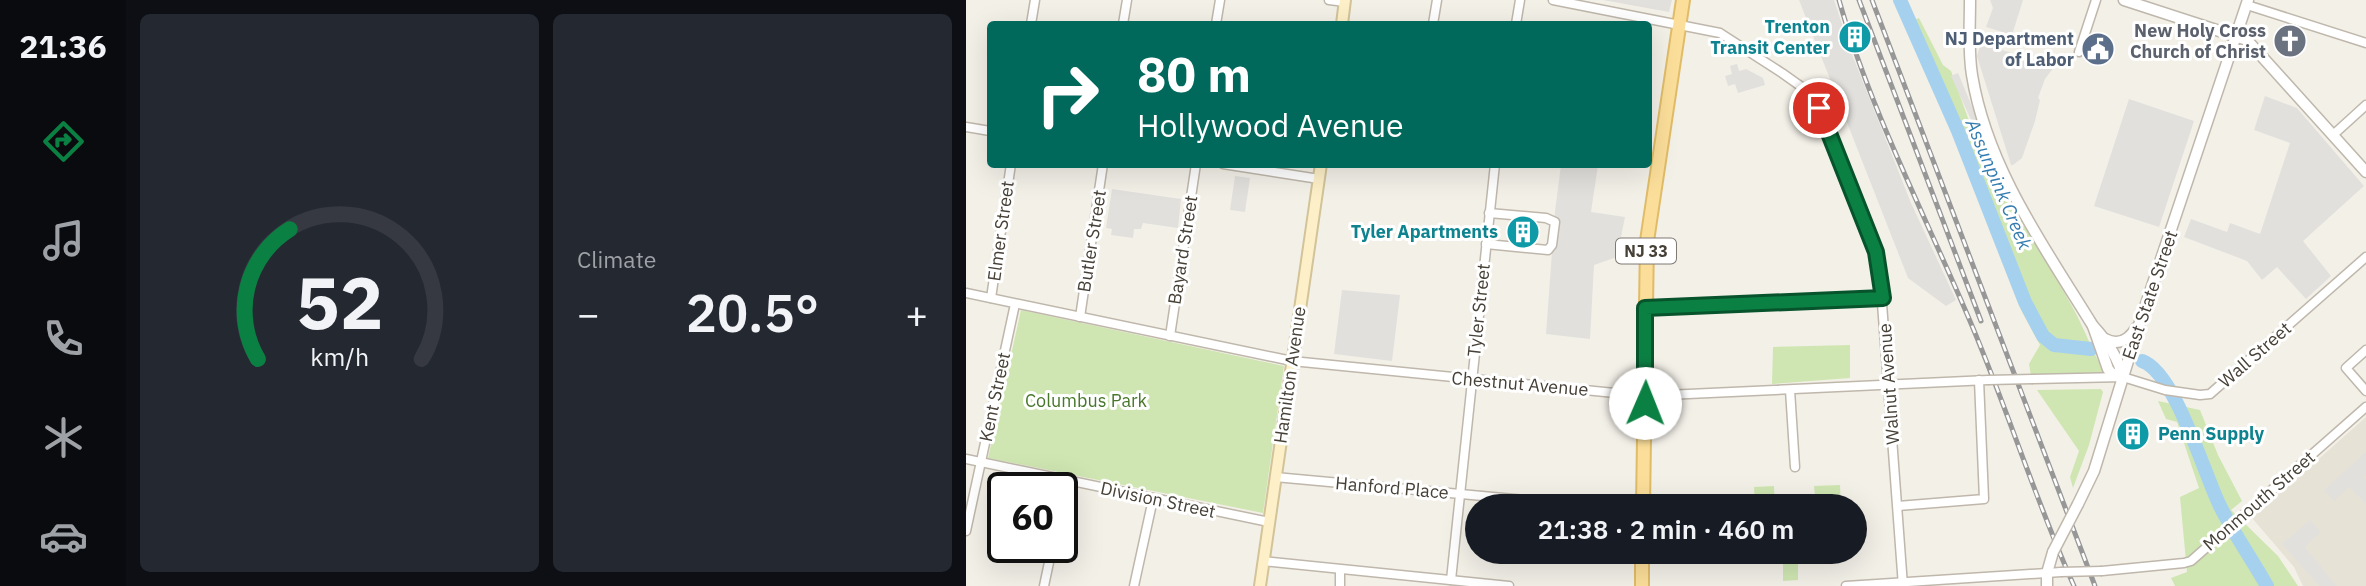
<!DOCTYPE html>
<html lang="en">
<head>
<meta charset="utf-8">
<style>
  body { margin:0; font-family:"IBM Plex Sans",sans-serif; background:#242831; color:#f1f3f6; height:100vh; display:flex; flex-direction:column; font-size:26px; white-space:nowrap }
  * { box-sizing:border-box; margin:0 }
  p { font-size:23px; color:#9ea1a6 }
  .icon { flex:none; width:38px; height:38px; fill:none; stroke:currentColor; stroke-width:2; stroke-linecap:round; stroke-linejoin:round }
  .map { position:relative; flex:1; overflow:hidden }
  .details { display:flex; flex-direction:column; gap:14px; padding:14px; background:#0d0f14; width:840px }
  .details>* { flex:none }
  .banner { position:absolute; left:21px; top:21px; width:665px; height:147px; border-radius:7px; box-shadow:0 7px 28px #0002; background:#00695c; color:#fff; overflow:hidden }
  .speed { position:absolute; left:21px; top:472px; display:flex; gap:14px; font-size:35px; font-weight:700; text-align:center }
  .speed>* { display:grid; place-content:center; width:91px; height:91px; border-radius:50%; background:#171b24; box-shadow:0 7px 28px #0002; line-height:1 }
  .speed .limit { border:4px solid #111; border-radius:10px; background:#fff; color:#111 }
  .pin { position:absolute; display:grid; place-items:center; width:60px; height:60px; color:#fff; margin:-30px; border:4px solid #fff; border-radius:50%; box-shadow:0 2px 7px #0007 }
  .me { position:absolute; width:77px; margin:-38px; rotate:1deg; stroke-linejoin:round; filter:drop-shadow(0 0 5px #0008) }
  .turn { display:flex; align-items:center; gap:24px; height:147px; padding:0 35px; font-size:32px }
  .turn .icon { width:91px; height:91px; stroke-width:2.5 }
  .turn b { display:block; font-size:49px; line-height:60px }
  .big { font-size:52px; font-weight:600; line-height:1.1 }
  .details .widget { flex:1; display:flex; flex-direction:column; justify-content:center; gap:10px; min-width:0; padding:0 24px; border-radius:10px; background:#242831 }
  .details .dial { align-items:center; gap:0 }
  .dial svg { height:182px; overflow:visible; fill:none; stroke:#363941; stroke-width:7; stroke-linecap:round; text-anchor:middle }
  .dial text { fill:#f1f3f6; stroke:none }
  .heat { display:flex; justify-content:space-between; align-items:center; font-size:38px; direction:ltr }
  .details .tiles { flex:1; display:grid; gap:14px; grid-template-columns:repeat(2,1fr) }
  .trip { position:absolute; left:499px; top:494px; width:402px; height:70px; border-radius:35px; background:#171b24; box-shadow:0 7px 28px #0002; font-weight:600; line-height:70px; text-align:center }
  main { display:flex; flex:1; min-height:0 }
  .tab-bar { display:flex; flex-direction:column; width:126px; justify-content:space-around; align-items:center; background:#090b0e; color:#9ea1a6 }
  .tab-bar .icon { width:49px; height:49px }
  .tab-bar .current { color:#0b8043 }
  .tab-bar b { font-size:32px; color:#f1f3f6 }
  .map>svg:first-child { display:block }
  .residential { fill:#e7e2d6 }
  .green { fill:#cfe6b2 }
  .parking { fill:#e2e0dc }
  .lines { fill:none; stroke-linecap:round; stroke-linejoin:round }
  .river { stroke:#a6d1ee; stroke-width:14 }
  .minor-casing { stroke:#bfb7ab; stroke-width:11 }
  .tertiary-casing { stroke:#bfb7ab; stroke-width:13 }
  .secondary-casing { stroke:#d2c399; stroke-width:14 }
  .primary-casing { stroke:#e0bc69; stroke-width:16 }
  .minor { stroke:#fff; stroke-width:8 }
  .tertiary { stroke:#fff; stroke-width:10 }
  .secondary { stroke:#fdf0c8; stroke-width:10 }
  .primary { stroke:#fbde99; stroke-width:12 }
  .rail-casing { stroke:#979797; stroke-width:5 }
  .rail { stroke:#fff; stroke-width:2.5; stroke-dasharray:8; stroke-linecap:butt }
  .minor-bridge-casing { stroke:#bfb7ab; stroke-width:11; stroke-linecap:butt }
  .tertiary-bridge-casing { stroke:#bfb7ab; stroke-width:13; stroke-linecap:butt }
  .minor-bridge { stroke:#fff; stroke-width:8 }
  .tertiary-bridge { stroke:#fff; stroke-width:10 }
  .route-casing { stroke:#07532c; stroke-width:18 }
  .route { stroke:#0b8043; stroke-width:12 }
  .labels { text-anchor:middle; stroke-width:6; stroke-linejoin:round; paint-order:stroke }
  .shield { fill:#fff; stroke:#7e7973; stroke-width:2 }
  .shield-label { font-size:16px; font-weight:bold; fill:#464037 }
  .culture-label { font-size:18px; font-weight:bold; fill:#0d838f; stroke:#fff; text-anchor:end }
  .worship-label { font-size:18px; font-weight:bold; fill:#5b616d; stroke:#fff; text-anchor:end }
  .service-label { font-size:18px; font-weight:bold; fill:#4e5e75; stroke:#fff; text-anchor:end }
  .street-label { font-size:18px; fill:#464037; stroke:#fff }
  .park-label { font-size:18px; fill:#48772b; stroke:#fff }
  .water-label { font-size:19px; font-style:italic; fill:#337caf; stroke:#fff }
</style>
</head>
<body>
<main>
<nav class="tab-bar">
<b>21:36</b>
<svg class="icon current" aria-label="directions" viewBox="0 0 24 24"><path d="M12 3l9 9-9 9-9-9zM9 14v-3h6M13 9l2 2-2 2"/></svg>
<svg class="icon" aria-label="music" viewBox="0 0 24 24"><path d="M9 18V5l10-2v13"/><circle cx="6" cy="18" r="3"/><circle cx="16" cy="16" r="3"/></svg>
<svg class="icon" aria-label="phone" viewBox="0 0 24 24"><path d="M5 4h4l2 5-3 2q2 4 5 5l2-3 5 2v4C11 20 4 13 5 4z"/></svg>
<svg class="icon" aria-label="climate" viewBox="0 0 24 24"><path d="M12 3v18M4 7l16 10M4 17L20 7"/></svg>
<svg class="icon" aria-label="car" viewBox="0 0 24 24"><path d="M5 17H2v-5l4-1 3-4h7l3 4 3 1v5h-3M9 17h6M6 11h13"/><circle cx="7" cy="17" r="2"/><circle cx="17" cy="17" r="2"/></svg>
</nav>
<section class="details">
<div class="tiles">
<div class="widget dial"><svg viewBox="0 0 100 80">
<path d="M14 69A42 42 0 1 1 86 69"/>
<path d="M14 69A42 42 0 0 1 28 12" stroke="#0b8043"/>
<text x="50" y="56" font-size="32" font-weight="700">52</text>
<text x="50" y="72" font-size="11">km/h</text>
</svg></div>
<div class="widget"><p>Climate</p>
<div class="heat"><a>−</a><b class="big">20.5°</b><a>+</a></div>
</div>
</div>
</section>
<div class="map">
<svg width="1400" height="586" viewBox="0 0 1400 586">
  <rect width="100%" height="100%" fill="#f3f0e8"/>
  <polygon class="residential" points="1400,417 1400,586 1337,586 1328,567 1286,518"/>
  <g class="green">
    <path d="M953 18 977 65 985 71 1006 129 1012 128C1034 193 1074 248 1107 308 1119 330 1127 353 1140 375L1065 376 1063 364 1074 345 1055 310 983 118 938 24Z"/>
    <polygon points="55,310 318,366 297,513 22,458"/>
    <polygon points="884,345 884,378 806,384 807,347"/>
    <polygon points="1135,389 1137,392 1123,445 1107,488 1104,477 1113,451 1071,390"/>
    <polygon points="1192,401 1234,410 1252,455 1276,501 1265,510 1312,556 1332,586 1209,586 1205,578 1221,572 1214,497 1233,488 1211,422 1200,419"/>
    <polygon points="874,485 875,506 850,506 848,486"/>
    <polygon points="808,486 809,506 789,506 788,487"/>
    <polygon points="817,551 832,551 832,580 817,581"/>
  </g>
  <g class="parking">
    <polygon points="637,0 706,0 703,12"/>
    <polygon points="833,0 868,0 887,57 945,203 990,300 980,306 942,278"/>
    <polygon points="1024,0 1057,0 1046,35 1020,27 1027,8"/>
    <polygon points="1015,43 1088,67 1079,79 1072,98 1074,100 1069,121 1056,158 1047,165 1045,165 1011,56"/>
    <polygon points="771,64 773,71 780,69 797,78 799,85 772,93 769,84 762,86 759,76 766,74 764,66"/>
    <polygon points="992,73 1012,121 1007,124 985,76"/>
    <polygon points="1299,96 1331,108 1398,186 1337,241 1365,276 1340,299 1311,267 1296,280 1281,261 1218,237 1225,219 1261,232 1264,223 1294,234 1324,143 1288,130"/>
    <polygon points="1163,99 1228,121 1193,227 1128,206"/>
    <polygon points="595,165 632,165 625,212 659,217 651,257 628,265 624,339 580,334 589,211"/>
    <polygon points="269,176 284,178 279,212 264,210"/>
    <polygon points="146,189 215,199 212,228 177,223 175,229 168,229 167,238 145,235 146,229 140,228"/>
    <polygon points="376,290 434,295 426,361 368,354"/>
    <polygon points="1400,452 1400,475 1398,477 1400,480 1400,504 1383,487 1368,501 1358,490"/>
    <polygon points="1344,520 1355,532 1339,547 1371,586 1353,586 1316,544"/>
  </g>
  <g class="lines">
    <g class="river">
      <polyline points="934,0 992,131 1059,302 1077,336 1088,345 1125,349"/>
      <path d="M1176 361C1209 372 1238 474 1254 506 1268 534 1286 559 1301 586"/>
    </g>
    <defs>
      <g id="minor">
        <polyline points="363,0 379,2"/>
        <polyline points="587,0 754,33 816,73 840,90 849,100 903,231 913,263 937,586"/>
        <polyline points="1281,5 1400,43"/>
        <polyline points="65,24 69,0"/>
        <polyline points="157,24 161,0"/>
        <polyline points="250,24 254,0"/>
        <polyline points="467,24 471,0"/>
        <polyline points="550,24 554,0"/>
        <polyline points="1113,52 1130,0"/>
        <polyline points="0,127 24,131"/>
        <polyline points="1367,135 1400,105"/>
        <polyline points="257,164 353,179"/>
        <polyline points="520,244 582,250 586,245 589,222 580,218 523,213"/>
        <polyline points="0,293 326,361 679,396 1022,380"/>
        <polyline points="25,298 45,164"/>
        <polyline points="679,308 917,298"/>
        <polyline points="114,317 137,164"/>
        <polyline points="204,336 230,164"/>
        <polyline points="1400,350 1380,368 1400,391"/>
        <polyline points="1067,379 1157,377 1199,390 1234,395 1244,394 1400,257"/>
        <polyline points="824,390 829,467"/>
        <polyline points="0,459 303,522"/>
        <polyline points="309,477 626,506"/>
        <polyline points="96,501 101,480"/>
        <polyline points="932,506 1018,499 1013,380"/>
        <polyline points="0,531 49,304"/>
        <polyline points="297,561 543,586"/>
        <polyline points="1136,571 1218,563 1225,561 1400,407"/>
        <polyline points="485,580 529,164"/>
        <polyline points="78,586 86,548"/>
        <polyline points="168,586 187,499"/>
        <polyline points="374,586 374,570"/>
        <polyline points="880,586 1095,572"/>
      </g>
      <g id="tertiary">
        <path d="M1004 0C1004 25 1002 51 1006 75 1021 168 1079 248 1127 326 1141 341 1152 357 1157 377"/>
        <polyline points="1158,0 1281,40 1400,172"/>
        <polyline points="1127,326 1142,369 1145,373 1157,377"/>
        <path d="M1139 339C1152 346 1163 340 1170 328"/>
        <polyline points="1112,504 1128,471 1174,322 1282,0"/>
        <polyline points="1081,586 1081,573 1087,552"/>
      </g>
      <g id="secondary">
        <polyline points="376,24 379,0"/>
        <polyline points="294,586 355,164"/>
      </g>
      <g id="primary">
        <polyline points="677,506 681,241 717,0"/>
        <polyline points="676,586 676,551"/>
      </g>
    </defs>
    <use href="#minor" class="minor-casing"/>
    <use href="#tertiary" class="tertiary-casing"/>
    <use href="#secondary" class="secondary-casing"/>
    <use href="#primary" class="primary-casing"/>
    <use href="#minor" class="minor"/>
    <use href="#tertiary" class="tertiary"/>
    <use href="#secondary" class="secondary"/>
    <use href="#primary" class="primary"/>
    <defs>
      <g id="rail">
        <path d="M873 0C904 109 957 211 1001 314 1040 404 1068 497 1108 586"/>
        <polyline points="893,0 1015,321"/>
        <polyline points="906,0 1129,586"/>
      </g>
    </defs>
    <use href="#rail" class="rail-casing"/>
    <use href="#rail" class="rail"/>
    <defs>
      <g id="minor-bridge">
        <polyline points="1022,380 1067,379"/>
        <polyline points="1095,572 1136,571"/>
      </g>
      <polyline id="tertiary-bridge" points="1087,552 1112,504"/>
    </defs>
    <use href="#minor-bridge" class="minor-bridge-casing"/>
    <use href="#tertiary-bridge" class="tertiary-bridge-casing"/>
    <use href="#minor-bridge" class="minor-bridge"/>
    <use href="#tertiary-bridge" class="tertiary-bridge"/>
  </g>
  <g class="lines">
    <defs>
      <polyline id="route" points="679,403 679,308 917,298 910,252 853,108"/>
    </defs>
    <use href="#route" class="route-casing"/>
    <use href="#route" class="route"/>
  </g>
  <defs>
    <symbol id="building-disc" viewBox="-11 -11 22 22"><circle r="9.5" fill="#0f9aa8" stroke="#fff"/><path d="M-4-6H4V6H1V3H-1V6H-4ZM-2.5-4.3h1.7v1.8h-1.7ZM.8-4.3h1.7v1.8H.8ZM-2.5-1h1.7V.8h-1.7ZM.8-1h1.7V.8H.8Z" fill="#fff"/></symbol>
    <symbol id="church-disc" viewBox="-11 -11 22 22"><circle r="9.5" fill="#6b7280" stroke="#fff"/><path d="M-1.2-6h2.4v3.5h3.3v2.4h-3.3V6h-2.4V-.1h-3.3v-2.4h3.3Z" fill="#fff"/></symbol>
    <symbol id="civic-disc" viewBox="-11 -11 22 22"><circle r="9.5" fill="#5c6f8a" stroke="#fff"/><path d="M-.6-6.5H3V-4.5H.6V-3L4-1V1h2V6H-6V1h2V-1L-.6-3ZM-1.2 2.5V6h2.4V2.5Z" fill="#fff"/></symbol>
  </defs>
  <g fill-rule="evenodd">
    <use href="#building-disc" x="870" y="18" width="38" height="38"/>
    <use href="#church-disc" x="1305" y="22" width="38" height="38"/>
    <use href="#civic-disc" x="1113" y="30" width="38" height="38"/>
    <use href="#building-disc" x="538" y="213" width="38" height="38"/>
    <use href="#building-disc" x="1148" y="415" width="38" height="38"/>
  </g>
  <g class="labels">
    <rect class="shield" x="650" y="238.5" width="60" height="25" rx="5"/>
    <g class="shield-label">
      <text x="680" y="257">NJ 33</text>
    </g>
    <g class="culture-label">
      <text x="864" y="33">Trenton<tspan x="864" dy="21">Transit Center</tspan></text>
      <text x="532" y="238">Tyler Apartments</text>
      <text x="1192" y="440" text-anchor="start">Penn Supply</text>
    </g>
    <g class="worship-label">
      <text x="1300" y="37">New Holy Cross<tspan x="1300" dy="21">Church of Christ</tspan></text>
    </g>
    <g class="service-label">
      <text x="1108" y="45">NJ Department<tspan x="1108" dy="21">of Labor</tspan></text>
    </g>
    <g class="street-label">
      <text transform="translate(35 231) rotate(-82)" y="6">Elmer Street</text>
      <text transform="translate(126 241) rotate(-81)" y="6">Butler Street</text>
      <text transform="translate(217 250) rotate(-81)" y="6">Bayard Street</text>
      <text transform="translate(1184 295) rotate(-71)" y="6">East State Street</text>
      <text transform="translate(513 310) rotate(-84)" y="6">Tyler Street</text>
      <text transform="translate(1289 355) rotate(-41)" y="6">Wall Street</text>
      <text transform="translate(324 375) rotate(-82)" y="6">Hamilton Avenue</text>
      <text transform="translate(554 384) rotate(5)" y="6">Chestnut Avenue</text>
      <text transform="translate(923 384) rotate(-94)" y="6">Walnut Avenue</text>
      <text transform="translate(29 397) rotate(-78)" y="6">Kent Street</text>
      <text transform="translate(426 488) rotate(5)" y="6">Hanford Place</text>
      <text transform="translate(192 500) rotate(12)" y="6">Division Street</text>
      <text transform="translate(1293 501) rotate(-41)" y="6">Monmouth Street</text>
    </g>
    <g class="park-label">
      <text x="120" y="407">Columbus Park</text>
    </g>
    <g class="water-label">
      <text transform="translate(1033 184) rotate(67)" y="7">Assunpink Creek</text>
    </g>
  </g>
</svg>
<div class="speed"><div class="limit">60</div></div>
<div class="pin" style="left:853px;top:108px;background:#d93025"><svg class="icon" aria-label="arrive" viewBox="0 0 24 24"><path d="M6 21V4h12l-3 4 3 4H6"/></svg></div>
<svg class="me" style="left:679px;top:403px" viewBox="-20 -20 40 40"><circle r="19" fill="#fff"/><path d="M0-13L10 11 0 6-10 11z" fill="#0b8043"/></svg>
<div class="trip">21:38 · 2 min · 460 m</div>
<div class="banner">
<div class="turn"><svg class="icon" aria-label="right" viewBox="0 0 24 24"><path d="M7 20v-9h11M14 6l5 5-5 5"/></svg><div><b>80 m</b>Hollywood Avenue</div></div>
</div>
</div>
</main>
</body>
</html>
